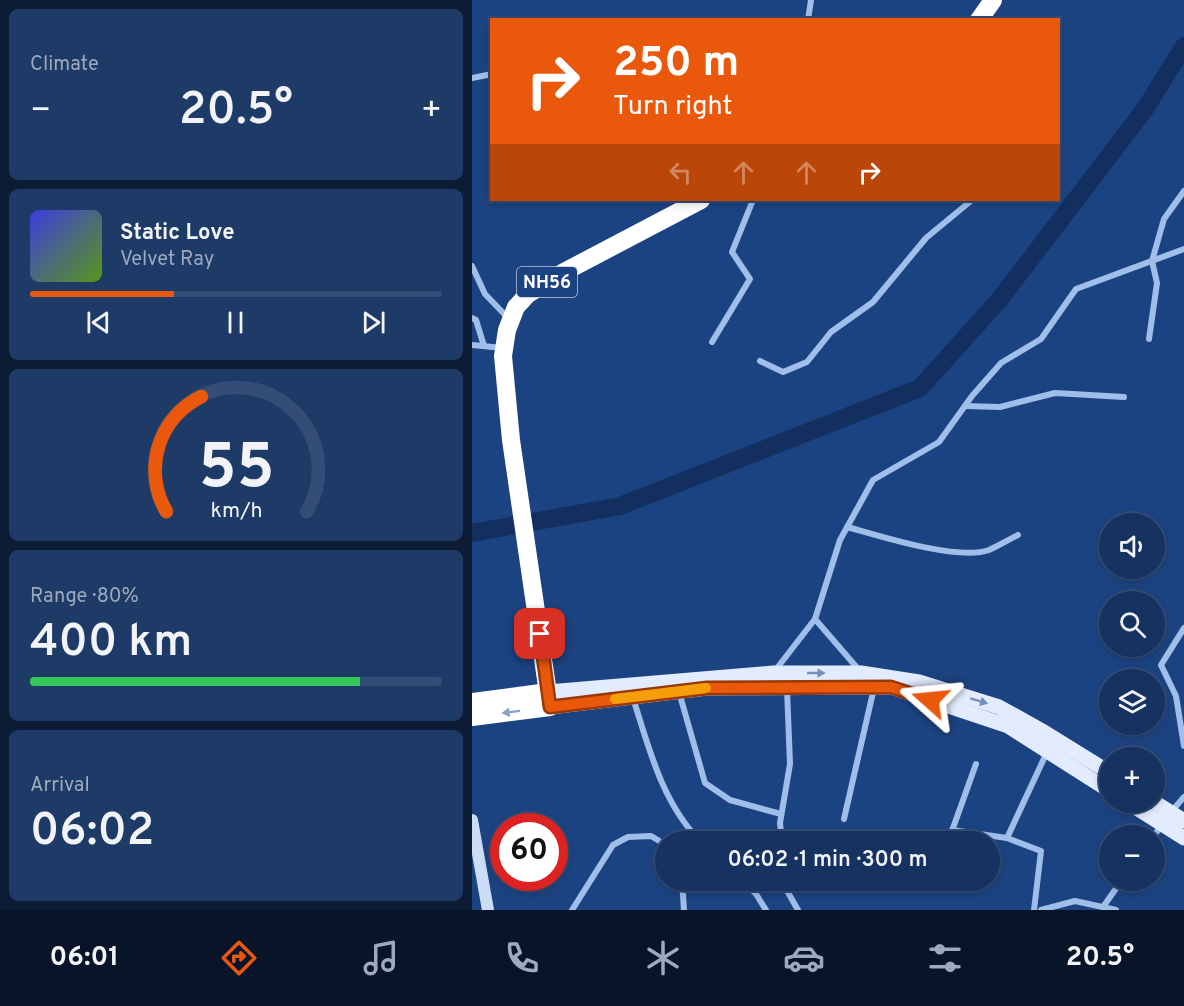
<!DOCTYPE html>
<html lang="en">
<head>
<meta charset="utf-8">
<style>
  body { margin:0; font-family:Overpass,sans-serif; background:#1e3a67; color:#f1f3f6; height:100vh; display:flex; flex-direction:column; font-size:22px; white-space:nowrap }
  * { box-sizing:border-box; margin:0 }
  p { font-size:20px; color:#9daabd }
  .icon { flex:none; width:33px; height:33px; fill:none; stroke:currentColor; stroke-width:2; stroke-linecap:round; stroke-linejoin:round }
  .map { position:relative; flex:1; overflow:hidden }
  .details { display:flex; flex-direction:column; gap:9px; padding:9px; background:#0c1c35; width:472px }
  .details>* { flex:none }
  .top-card { position:absolute; left:18px; top:18px; width:570px; height:183px; border-radius:0px; box-shadow:0 3px 9px #0003,0 0 0 2px #344d76; background:#ea580c; color:#fff; overflow:hidden }
  .controls { position:absolute; left:627px; top:513px; display:grid; gap:12px }
  .controls a { display:grid; place-items:center; width:66px; height:66px; border-radius:50%; background:#153261; box-shadow:0 3px 9px #0003,0 0 0 2px #344d76; font-size:30px }
  .speed { position:absolute; left:18px; top:813px; display:flex; gap:12px; font-size:30px; font-weight:700; text-align:center }
  .speed>* { display:grid; place-content:center; width:78px; height:78px; border-radius:50%; background:#153261; box-shadow:0 3px 9px #0003,0 0 0 2px #344d76; line-height:1 }
  .speed .limit { border:9px solid #d22; background:#fff; color:#111 }
  .pin { position:absolute; display:grid; place-items:center; width:51px; height:51px; color:#fff; margin:-26px; border-radius:12px; box-shadow:0 3px 9px #0006 }
  .me { position:absolute; width:66px; margin:-33px; rotate:288deg; stroke-linejoin:round; filter:drop-shadow(0 0 4px #0008) }
  .turn { display:flex; align-items:center; gap:21px; height:126px; padding:0 24px; font-size:27px }
  .turn .icon { width:78px; height:78px; stroke-width:2.5 }
  .turn b { display:block; font-size:42px; line-height:51px }
  .lanes { display:flex; align-items:center; height:57px; padding:0 24px; background:#0003; justify-content:center; gap:30px; direction:ltr }
  .lanes .off { opacity:.35 }
  .big { font-size:45px; font-weight:600; line-height:1.1 }
  .details .tile { flex:1; display:flex; flex-direction:column; justify-content:center; gap:9px; min-width:0; padding:0 21px; border-radius:9px; background:#1e3a67 }
  .details .dial { align-items:center; gap:0 }
  .dial svg { height:156px; overflow:visible; fill:none; stroke:#344d76; stroke-width:7; stroke-linecap:round; text-anchor:middle }
  .dial text { fill:#f1f3f6; stroke:none }
  .song { display:flex; align-items:center; gap:18px }
  .cover { width:72px; height:72px; border-radius:9px; background:linear-gradient(135deg,hsl(240 70% 55%),hsl(90 70% 35%)) }
  .played { height:6px; border-radius:3px; background:linear-gradient(90deg,#ea580c 35%,#344d76 35%) }
  .keys { display:flex; justify-content:space-around; direction:ltr }
  .heat { display:flex; justify-content:space-between; align-items:center; font-size:33px; direction:ltr }
  .charge { height:9px; border-radius:4px; background:linear-gradient(90deg,#34c759 80%,#344d76 0) }
  .trip { position:absolute; left:183px; top:831px; width:345px; height:60px; border-radius:30px; background:#153261; box-shadow:0 3px 9px #0003,0 0 0 2px #344d76; font-weight:600; line-height:60px; text-align:center }
  .menu { display:flex; height:96px; justify-content:space-around; align-items:center; background:#081427; color:#9daabd }
  .menu .icon { width:42px; height:42px }
  .menu .selected { color:#ea580c }
  .menu b { font-size:27px; color:#f1f3f6 }
  main { display:flex; flex:1; min-height:0 }
  .map>svg:first-child { display:block }
  .lines { fill:none; stroke-linecap:round; stroke-linejoin:round }
  .river { stroke:#122f5f; stroke-width:18 }
  .street { stroke:#a0beea; stroke-width:6 }
  .secondary { stroke:#cbdcf7; stroke-width:12 }
  .primary { stroke:#e3ecfe; stroke-width:15 }
  .highway { stroke:#fff; stroke-width:18 }
  .oneway { fill:#768fb9 }
  .oneway2 { fill:#8ea1c0 }
  .route-casing { stroke:#983908; stroke-width:15 }
  .route { stroke:#ea580c; stroke-width:10 }
  .slow { stroke:#f59e0b; stroke-width:10 }
  .labels { text-anchor:middle; stroke-width:6; stroke-linejoin:round; paint-order:stroke }
  .shield { fill:#1c4381; stroke:#bbc7d9; stroke-width:1.5 }
  .shield-label { font-size:18px; font-weight:bold; fill:#fff }
</style>
</head>
<body>
<main>
<section class="details">
<div class="tile"><p>Climate</p>
<div class="heat"><a>−</a><b class="big">20.5°</b><a>+</a></div>
</div>
<div class="tile">
<div class="song"><i class="cover"></i><div><b>Static Love</b><p>Velvet Ray</p></div></div>
<div class="played"></div>
<div class="keys"><svg class="icon" aria-label="previous" viewBox="0 0 24 24"><path d="M18 5L8 12l10 7zM5 5v14"/></svg><svg class="icon" aria-label="pause" viewBox="0 0 24 24"><path d="M8 5v14M16 5v14"/></svg><svg class="icon" aria-label="next" viewBox="0 0 24 24"><path d="M6 5l10 7-10 7zM19 5v14"/></svg></div>
</div>
<div class="tile dial"><svg viewBox="0 0 100 80">
<path d="M14 69A42 42 0 1 1 86 69"/>
<path d="M14 69A42 42 0 0 1 32 10" stroke="#ea580c"/>
<text x="50" y="56" font-size="32" font-weight="700">55</text>
<text x="50" y="72" font-size="11">km/h</text>
</svg></div>
<div class="tile"><p>Range · 80%</p><b class="big">400 km</b><div class="charge"></div></div>
<div class="tile"><p>Arrival</p><b class="big">06:02</b></div>
</section>
<div class="map">
<svg width="712" height="910" viewBox="0 0 712 910">
  <rect width="100%" height="100%" fill="#1c4381"/>
  <g class="lines">
    <polyline class="river" points="0,533 148,506 448,388 528,299 673,109 712,46"/>
    <g class="street">
      <polyline points="336,20 339,0"/>
      <polyline points="0,78 20,74"/>
      <polyline points="0,266 13,294 36,318"/>
      <polyline points="0,318 4,320 12,346"/>
      <polyline points="677,339 685,283 680,261 692,219 712,191"/>
      <polyline points="240,342 278,279 260,252 281,200"/>
      <polyline points="0,345 31,348"/>
      <polyline points="288,361 311,372 335,362 359,332 401,302 454,238 500,200"/>
      <polyline points="493,406 528,407 583,393 652,397"/>
      <path d="M375 527C408 536 485 561 517 550 526 546 536 540 546 535"/>
      <polyline points="343,619 368,540 401,480 467,442 500,396 529,363 569,339 604,289 712,249"/>
      <polyline points="712,628 689,665 704,696 712,746"/>
      <polyline points="302,672 343,619 387,670"/>
      <polyline points="207,692 233,783 258,800 309,814"/>
      <path d="M161 698C177 748 190 803 229 842"/>
      <polyline points="700,811 712,797"/>
      <polyline points="372,819 402,688"/>
      <polyline points="480,830 535,838 569,851 562,910"/>
      <polyline points="682,836 690,824"/>
      <polyline points="535,838 575,752"/>
      <polyline points="310,842 308,823 318,764 315,689"/>
      <polyline points="476,842 504,764"/>
      <polyline points="210,880 212,910"/>
      <polyline points="270,880 284,894 294,910"/>
      <polyline points="313,880 314,889 326,910"/>
      <polyline points="631,907 650,880"/>
      <polyline points="100,910 141,845 156,837 179,836 194,845"/>
      <polyline points="569,910 603,901 644,910"/>
    </g>
    <polyline class="secondary" points="0,820 16,910"/>
    <g class="primary">
      <polyline points="76,692 301,673 389,673 447,682 527,707 572,732 638,773"/>
      <polyline points="78,707 235,688 419,687 536,726 638,791"/>
      <polyline points="655,802 712,838"/>
      <polyline points="682,802 712,821"/>
    </g>
    <g class="highway">
      <polyline points="507,20 521,0"/>
      <polyline points="0,702 76,692"/>
      <polyline points="0,717 78,707 39,440 31,356 35,330 44,307 56,294 92,272 229,200"/>
    </g>
  </g>
  <defs><path id="oneway-solid" d="M-6-.8H1V-3.2L6.5 0L1 3.2V.8H-6Z" transform="scale(1.5)"/></defs>
  <g class="oneway">
    <use href="#oneway-solid" transform="translate(344 673)"/>
    <use href="#oneway-solid" transform="translate(507 701) rotate(17)"/>
  </g>
  <use class="oneway2" href="#oneway-solid" transform="translate(39 712) rotate(173)"/>
  <g class="lines">
    <defs>
      <polyline id="route" points="68,634 78,707 235,688 419,687 458,700"/>
    </defs>
    <use href="#route" class="route-casing"/>
    <use href="#route" class="route"/>
    <polyline class="slow" points="143,699 234,688"/>
  </g>
  <g class="labels">
    <rect class="shield" x="45" y="267" width="60" height="30" rx="4.5"/>
    <g class="shield-label">
      <text x="75" y="288">NH56</text>
    </g>
  </g>
</svg>
<div class="controls">
<a><svg class="icon" aria-label="sound" viewBox="0 0 24 24"><path d="M4 9h4l5-4v14l-5-4H4zM17 9q2 3 0 6"/></svg></a>
<a><svg class="icon" aria-label="search" viewBox="0 0 24 24"><circle cx="10" cy="10" r="6"/><path d="M15 15l6 6"/></svg></a>
<a><svg class="icon" aria-label="layers" viewBox="0 0 24 24"><path d="M12 4l9 5-9 5-9-5zM3 14l9 5 9-5"/></svg></a>
<a>+</a>
<a>−</a>
</div>
<div class="speed"><div class="limit">60</div></div>
<div class="pin" style="left:68px;top:634px;background:#d93025"><svg class="icon" aria-label="arrive" viewBox="0 0 24 24"><path d="M6 21V4h12l-3 4 3 4H6"/></svg></div>
<svg class="me" style="left:458px;top:700px" viewBox="-20 -20 40 40"><path d="M0-17L14 15 0 8-14 15z" fill="#ea580c" stroke="#fff" stroke-width="4"/></svg>
<div class="trip">06:02 · 1 min · 300 m</div>
<div class="top-card">
<div class="turn"><svg class="icon" aria-label="right" viewBox="0 0 24 24"><path d="M7 20v-9h11M14 6l5 5-5 5"/></svg><div><b>250 m</b>Turn right</div></div>
<div class="lanes"><svg class="icon off" aria-label="left" viewBox="0 0 24 24"><path d="M17 20v-9H6M10 6l-5 5 5 5"/></svg><svg class="icon off" aria-label="ahead" viewBox="0 0 24 24"><path d="M12 20V5M6 11l6-6 6 6"/></svg><svg class="icon off" aria-label="ahead" viewBox="0 0 24 24"><path d="M12 20V5M6 11l6-6 6 6"/></svg><svg class="icon" aria-label="right" viewBox="0 0 24 24"><path d="M7 20v-9h11M14 6l5 5-5 5"/></svg></div>
</div>
</div>
</main>
<nav class="menu">
<b>06:01</b>
<svg class="icon selected" aria-label="directions" viewBox="0 0 24 24"><path d="M12 3l9 9-9 9-9-9zM9 14v-3h6M13 9l2 2-2 2"/></svg>
<svg class="icon" aria-label="music" viewBox="0 0 24 24"><path d="M9 18V5l10-2v13"/><circle cx="6" cy="18" r="3"/><circle cx="16" cy="16" r="3"/></svg>
<svg class="icon" aria-label="phone" viewBox="0 0 24 24"><path d="M5 4h4l2 5-3 2q2 4 5 5l2-3 5 2v4C11 20 4 13 5 4z"/></svg>
<svg class="icon" aria-label="climate" viewBox="0 0 24 24"><path d="M12 3v18M4 7l16 10M4 17L20 7"/></svg>
<svg class="icon" aria-label="car" viewBox="0 0 24 24"><path d="M5 17H2v-5l4-1 3-4h7l3 4 3 1v5h-3M9 17h6M6 11h13"/><circle cx="7" cy="17" r="2"/><circle cx="17" cy="17" r="2"/></svg>
<svg class="icon" aria-label="filters" viewBox="0 0 24 24"><path d="M4 7h16M4 17h16"/><circle cx="9" cy="7" r="2"/><circle cx="15" cy="17" r="2"/></svg>
<b>20.5°</b>
</nav>
</body>
</html>
